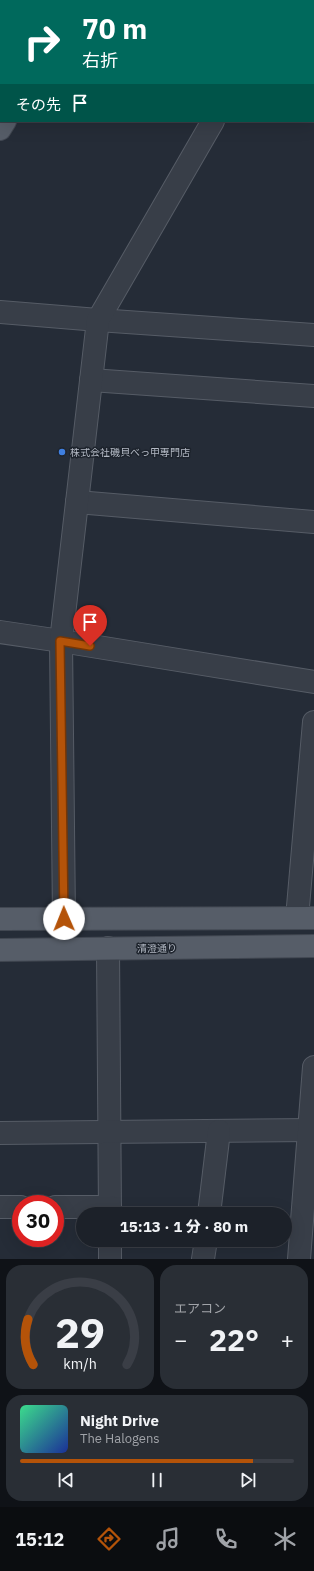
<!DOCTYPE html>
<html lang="ja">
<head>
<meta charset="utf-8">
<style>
  body { margin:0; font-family:"IBM Plex Sans","Noto Sans JP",sans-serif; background:#292e35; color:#f1f3f6; height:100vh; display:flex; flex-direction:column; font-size:15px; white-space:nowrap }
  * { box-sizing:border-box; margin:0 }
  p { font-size:13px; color:#a0a3a8 }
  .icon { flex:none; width:22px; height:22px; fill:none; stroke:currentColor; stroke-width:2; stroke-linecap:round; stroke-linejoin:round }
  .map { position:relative; height:1259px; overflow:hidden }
  .details { display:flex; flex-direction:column; gap:6px; padding:6px; background:#0f1217; flex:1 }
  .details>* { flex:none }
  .banner { position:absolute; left:0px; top:0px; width:314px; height:122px; box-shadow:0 4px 16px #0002,0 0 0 1px #3a3e46; background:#00695c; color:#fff; overflow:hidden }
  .speed { position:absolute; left:12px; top:1195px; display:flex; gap:8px; font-size:20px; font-weight:700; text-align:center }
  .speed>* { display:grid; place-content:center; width:52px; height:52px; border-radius:50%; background:#1c2129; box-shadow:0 4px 16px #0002,0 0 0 1px #3a3e46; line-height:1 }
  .speed .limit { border:6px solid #d22; background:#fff; color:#111 }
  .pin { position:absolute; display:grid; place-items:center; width:34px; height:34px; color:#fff; margin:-41px -17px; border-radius:50% 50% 50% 0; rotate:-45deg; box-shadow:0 0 4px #0007 }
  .pin .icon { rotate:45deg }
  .me { position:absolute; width:44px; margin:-22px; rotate:359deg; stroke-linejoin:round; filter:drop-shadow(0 0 3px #0008) }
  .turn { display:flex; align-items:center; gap:14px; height:84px; padding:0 16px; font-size:18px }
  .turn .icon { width:52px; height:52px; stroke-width:2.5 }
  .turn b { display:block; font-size:28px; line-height:34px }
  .then { display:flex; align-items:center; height:38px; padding:0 16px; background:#0003; gap:8px; font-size:15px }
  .big { font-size:30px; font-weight:800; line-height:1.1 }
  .details .widget { flex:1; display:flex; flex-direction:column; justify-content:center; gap:6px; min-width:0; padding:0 14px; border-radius:16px; background:#292e35 }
  .details .dial { align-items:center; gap:0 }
  .dial svg { height:104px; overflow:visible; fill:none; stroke:#3a3e46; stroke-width:7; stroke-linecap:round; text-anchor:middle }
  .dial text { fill:#f1f3f6; stroke:none }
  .song { display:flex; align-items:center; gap:12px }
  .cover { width:48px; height:48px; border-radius:6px; background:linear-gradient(135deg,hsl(150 70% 55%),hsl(230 70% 35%)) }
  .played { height:4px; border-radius:2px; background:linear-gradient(90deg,#b45309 85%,#3a3e46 85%) }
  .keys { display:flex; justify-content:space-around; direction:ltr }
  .heat { display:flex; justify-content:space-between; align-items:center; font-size:22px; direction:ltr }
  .details .tiles { flex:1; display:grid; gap:6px; grid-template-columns:1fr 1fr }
  .widget:last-child { grid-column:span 2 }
  .trip { position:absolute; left:76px; top:1207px; width:216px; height:40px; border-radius:20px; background:#1c2129; box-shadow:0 4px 16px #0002,0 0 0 1px #3a3e46; font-weight:800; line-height:40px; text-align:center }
  .tab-bar { display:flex; height:64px; justify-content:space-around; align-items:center; background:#0b0d10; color:#a0a3a8 }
  .tab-bar .icon { width:28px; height:28px }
  .tab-bar .active { color:#b45309 }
  .tab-bar b { font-size:18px; color:#f1f3f6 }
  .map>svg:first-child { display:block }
  .green { fill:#2a3a3a }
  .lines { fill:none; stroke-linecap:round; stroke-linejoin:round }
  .minor-casing { stroke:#565c66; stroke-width:24 }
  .major-casing { stroke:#414751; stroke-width:24 }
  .highway-casing { stroke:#434952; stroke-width:24 }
  .path { stroke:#485759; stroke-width:2.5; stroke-dasharray:3 3; stroke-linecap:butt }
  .minor { stroke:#383e48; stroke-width:22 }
  .major { stroke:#565d68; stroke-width:22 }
  .highway { stroke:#6d6456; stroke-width:22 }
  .route-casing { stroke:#753606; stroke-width:10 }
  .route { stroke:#b45309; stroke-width:7 }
  .shop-dot { fill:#3f7fe0; stroke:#1d232c; stroke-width:1.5 }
  .labels { text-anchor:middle; stroke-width:3; stroke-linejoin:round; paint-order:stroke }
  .poi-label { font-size:10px; fill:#b3b9c4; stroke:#1d232c; text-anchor:start }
  .street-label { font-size:10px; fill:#b3b9c4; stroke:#1d232c }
</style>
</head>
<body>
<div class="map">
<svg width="314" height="1259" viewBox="0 0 314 1259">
  <rect width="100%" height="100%" fill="#252c37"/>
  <polygon class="green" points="146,0 312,0 314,1 314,86 313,1"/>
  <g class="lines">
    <defs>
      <g id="minor">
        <polyline points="123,0 125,1"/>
        <polyline points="313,110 314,111"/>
        <polyline points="0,312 98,320 314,335"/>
        <polyline points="91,380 314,396"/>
        <polyline points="77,502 314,522"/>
        <polyline points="0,632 61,641 314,682"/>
        <polyline points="297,918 314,722"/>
        <polyline points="64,919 61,641 98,320 213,121"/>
        <polyline points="108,948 110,1214"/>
        <polyline points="0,1133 314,1130"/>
        <polyline points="0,1207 21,1207"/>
        <polyline points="55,1207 110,1207"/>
        <polyline points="209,1214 219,1131"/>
        <polyline points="110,1240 110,1259"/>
        <polyline points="203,1259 206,1240"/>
        <polyline points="299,1259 314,1067"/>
      </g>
      <g id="major">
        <polyline points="37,1 38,0"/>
        <polyline points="75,1 76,0"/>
        <polyline points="0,72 1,70"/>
        <polyline points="0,129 5,121"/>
        <polyline points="0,919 314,918"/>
        <polyline points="0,950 314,946"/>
      </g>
      <g id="highway">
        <polyline points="183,0 184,1"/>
        <polyline points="249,0 251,1"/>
        <polyline points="313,32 314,33"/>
        <polyline points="313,67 314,67"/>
      </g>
    </defs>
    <use href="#minor" class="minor-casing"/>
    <use href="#major" class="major-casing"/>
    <use href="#highway" class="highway-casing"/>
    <polyline class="path" points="295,0 297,1"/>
    <use href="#minor" class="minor"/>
    <use href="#major" class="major"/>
    <use href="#highway" class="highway"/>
  </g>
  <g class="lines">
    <defs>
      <polyline id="route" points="64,919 60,641 90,646"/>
    </defs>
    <use href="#route" class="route-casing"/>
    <use href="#route" class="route"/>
  </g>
  <circle class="shop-dot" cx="62" cy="452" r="4"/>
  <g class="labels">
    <g class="poi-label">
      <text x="70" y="456">株式会社磯貝べっ甲専門店</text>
    </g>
    <g class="street-label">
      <text transform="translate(157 948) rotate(-1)" y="4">清澄通り</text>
    </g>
  </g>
</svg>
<div class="speed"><div class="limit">30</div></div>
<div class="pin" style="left:90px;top:646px;background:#d93025"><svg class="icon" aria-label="arrive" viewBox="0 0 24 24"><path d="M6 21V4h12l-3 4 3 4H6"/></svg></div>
<svg class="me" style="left:64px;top:919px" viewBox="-20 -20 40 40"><circle r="19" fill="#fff"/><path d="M0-13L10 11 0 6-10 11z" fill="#b45309"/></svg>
<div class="trip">15:13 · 1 分 · 80 m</div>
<div class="banner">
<div class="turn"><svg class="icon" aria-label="right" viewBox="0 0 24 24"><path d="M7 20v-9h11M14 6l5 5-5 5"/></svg><div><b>70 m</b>右折</div></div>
<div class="then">その先<svg class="icon" aria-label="arrive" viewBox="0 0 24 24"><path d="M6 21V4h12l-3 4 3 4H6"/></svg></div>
</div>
</div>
<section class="details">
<div class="tiles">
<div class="widget dial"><svg viewBox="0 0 100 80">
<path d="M14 69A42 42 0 1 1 86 69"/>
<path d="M14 69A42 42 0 0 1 10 34" stroke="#b45309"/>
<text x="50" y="56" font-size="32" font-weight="700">29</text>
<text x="50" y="72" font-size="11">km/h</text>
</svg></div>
<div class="widget"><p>エアコン</p>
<div class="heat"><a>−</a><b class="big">22°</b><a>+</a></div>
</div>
<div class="widget">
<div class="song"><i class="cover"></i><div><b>Night Drive</b><p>The Halogens</p></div></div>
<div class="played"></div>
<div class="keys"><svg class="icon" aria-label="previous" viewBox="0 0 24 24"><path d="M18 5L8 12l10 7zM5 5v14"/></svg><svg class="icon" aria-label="pause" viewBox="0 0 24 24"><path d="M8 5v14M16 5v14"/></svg><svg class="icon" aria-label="next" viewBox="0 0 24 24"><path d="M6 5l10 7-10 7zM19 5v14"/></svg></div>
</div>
</div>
</section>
<nav class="tab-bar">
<b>15:12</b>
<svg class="icon active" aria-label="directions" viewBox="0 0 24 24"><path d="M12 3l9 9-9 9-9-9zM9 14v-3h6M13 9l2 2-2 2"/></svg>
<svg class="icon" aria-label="music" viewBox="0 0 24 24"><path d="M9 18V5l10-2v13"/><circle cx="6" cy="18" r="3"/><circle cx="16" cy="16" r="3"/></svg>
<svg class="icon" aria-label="phone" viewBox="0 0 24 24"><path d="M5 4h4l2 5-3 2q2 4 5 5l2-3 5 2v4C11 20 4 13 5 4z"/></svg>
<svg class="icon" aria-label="climate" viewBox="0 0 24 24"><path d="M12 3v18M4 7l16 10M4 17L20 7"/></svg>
</nav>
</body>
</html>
